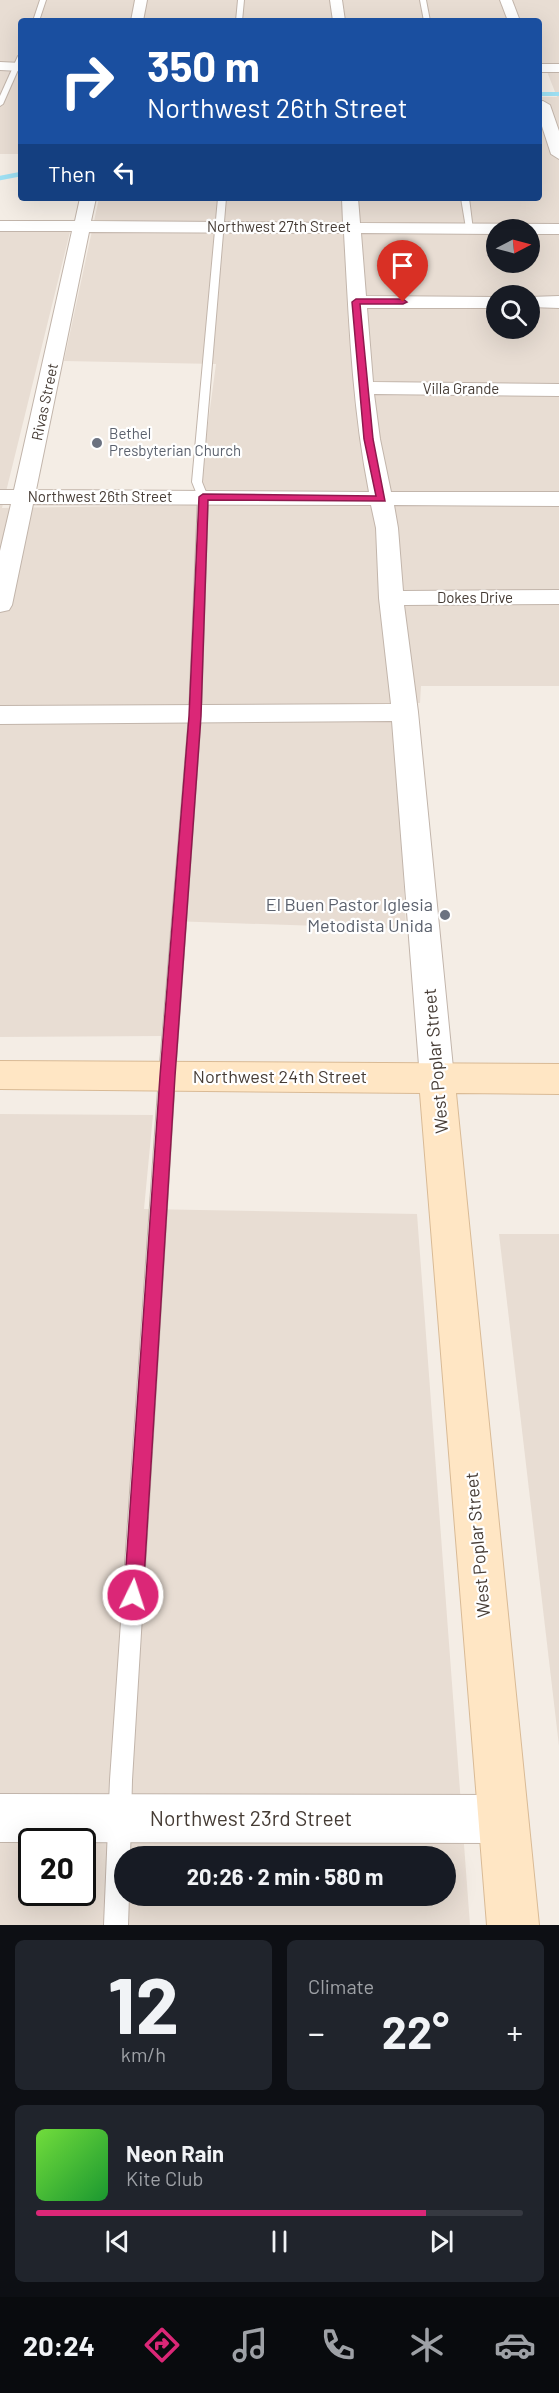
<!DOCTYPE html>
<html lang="en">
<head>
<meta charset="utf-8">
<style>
  body { margin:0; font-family:Barlow,sans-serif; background:#20242c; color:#f1f3f6; height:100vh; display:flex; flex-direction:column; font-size:22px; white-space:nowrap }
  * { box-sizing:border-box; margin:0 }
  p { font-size:20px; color:#9ea1a6 }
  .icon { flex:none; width:33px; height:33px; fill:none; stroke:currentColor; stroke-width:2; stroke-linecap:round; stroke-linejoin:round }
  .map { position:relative; height:1925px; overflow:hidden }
  .details { display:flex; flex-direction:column; gap:15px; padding:15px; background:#0d0f14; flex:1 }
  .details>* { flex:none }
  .top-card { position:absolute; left:18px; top:18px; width:524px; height:183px; border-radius:6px; box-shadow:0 6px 24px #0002; background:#1a4fa0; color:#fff; overflow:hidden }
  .needle { width:39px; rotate:84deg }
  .tools { position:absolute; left:486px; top:219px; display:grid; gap:12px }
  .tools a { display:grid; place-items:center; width:54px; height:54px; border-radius:50%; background:#171b24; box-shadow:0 6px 24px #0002; font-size:30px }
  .speed { position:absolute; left:18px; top:1828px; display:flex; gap:12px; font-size:30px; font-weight:700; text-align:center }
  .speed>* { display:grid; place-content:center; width:78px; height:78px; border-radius:50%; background:#171b24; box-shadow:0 6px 24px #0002; line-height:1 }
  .speed .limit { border:3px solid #111; border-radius:9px; background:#fff; color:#111 }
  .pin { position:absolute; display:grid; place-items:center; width:51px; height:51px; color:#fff; margin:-62px -26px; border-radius:50% 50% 50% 0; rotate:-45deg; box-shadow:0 0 6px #0007 }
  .pin .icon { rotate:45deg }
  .me { position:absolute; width:66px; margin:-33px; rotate:4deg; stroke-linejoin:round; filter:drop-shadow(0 0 4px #0008) }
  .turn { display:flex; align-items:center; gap:21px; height:126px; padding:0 30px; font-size:27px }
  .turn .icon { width:78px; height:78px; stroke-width:2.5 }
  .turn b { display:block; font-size:42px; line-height:51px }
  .then { display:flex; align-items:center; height:57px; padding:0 30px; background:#0003; gap:12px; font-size:22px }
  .big { font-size:45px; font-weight:700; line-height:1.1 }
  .details .tile { flex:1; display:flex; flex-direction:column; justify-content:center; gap:9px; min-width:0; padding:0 21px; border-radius:9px; background:#20242c }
  .details .dial { align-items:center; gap:0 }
  .dial b { font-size:78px; line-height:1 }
  .song { display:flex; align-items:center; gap:18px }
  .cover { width:72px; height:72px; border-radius:9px; background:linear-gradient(135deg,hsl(100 70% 55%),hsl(130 70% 35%)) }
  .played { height:6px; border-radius:3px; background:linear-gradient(90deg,#db2777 80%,#363941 80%) }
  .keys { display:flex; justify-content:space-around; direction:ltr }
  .heat { display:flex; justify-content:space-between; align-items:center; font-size:33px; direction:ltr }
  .details .tiles { flex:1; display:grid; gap:15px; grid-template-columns:1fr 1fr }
  .tile:last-child { grid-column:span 2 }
  .trip { position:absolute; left:114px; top:1846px; width:342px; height:60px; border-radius:30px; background:#171b24; box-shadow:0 6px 24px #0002; font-weight:700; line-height:60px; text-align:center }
  .menu { display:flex; height:96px; justify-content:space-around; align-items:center; background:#090b0e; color:#9ea1a6 }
  .menu .icon { width:42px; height:42px }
  .menu .active { color:#db2777 }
  .menu b { font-size:27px; color:#f1f3f6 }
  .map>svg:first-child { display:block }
  .residential { fill:#e8ddd3; fill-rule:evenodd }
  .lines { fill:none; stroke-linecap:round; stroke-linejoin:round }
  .stream-far1 { stroke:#9ee1f4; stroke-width:4 }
  .stream { stroke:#9ee1f4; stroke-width:4.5 }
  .lane-casing { stroke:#c2b5ab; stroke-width:2 }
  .street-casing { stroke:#c2b5ab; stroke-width:2 }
  .secondary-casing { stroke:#d9ba95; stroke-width:2 }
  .lane { fill:#fff; fill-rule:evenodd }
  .street { fill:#fff; fill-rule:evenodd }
  .secondary { fill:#ffe6c4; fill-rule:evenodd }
  .route { fill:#db2777; stroke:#8e194d; stroke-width:1.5 }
  .worship-dot { fill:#6b7280; stroke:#fff; stroke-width:2 }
  .labels { text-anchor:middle; stroke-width:4.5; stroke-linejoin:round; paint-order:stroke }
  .far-street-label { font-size:15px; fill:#463c35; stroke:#fff }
  .far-worship-label { font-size:15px; fill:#5b616d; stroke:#fff; text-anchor:start }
  .worship-label { font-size:18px; fill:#5b616d; stroke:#fff; text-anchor:end }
  .street-label { font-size:18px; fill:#463c35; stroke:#fff }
  .near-street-label { font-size:21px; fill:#463c35; stroke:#fff }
</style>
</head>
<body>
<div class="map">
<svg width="559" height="1925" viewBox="0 0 559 1925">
  <rect width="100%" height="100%" fill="#f4ede5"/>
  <g class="residential">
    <path d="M0 0H559V686H421L420 703H395L406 929 171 921 161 1036 0 1037V231L70 232 2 508 197 505 216 364 64 361 99 198H538L539 97H557L544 64H539L538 21H21V154H0ZM496 230H530V262H496ZM496 296H530V328H496Z"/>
    <path d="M0 1114 153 1115 144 1209 417 1214 470 1925H0ZM32 1842H82V1893H32ZM124 1857H446V1896H124Z"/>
    <polygon points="499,1234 559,1234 559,1746"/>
  </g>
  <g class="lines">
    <polyline class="stream-far1" points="538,94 559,94"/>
    <polyline class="stream" points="0,178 21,174"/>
    <defs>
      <g id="lane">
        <polygon points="40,0 46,0 39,21 33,21"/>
        <polygon points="238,0 244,0 242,21 236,21"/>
        <polygon points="420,0 426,0 430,21 424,21"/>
        <polygon points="21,54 21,63 3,104 0,106 0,96 18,56"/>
        <polygon points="218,198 226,198 202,482 208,497 201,715 175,1076 132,1780 130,1857 124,1857 124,1896 129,1896 128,1925 104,1925 110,1780 159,1076 189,715 198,497 192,482"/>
        <polygon points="461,198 469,198 473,230 466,228"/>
      </g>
      <g id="street">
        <polygon points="135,0 147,0 143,21 131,21"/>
        <polygon points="330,0 342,0 345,21 333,21"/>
        <polygon points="500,0 512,0 520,21 508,21"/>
        <polygon points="0,62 21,63 21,71 0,70"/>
        <rect x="538" y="64" width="21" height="8"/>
        <polygon points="543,101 550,105 559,131 559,159 551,154 538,114 538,102"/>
        <path d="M80 198H96L91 221 343 223 342 198H358L360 223 559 224V234H530V230H496V234L361 233 366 296 496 297V308H367L373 382 559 384V396L374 394 380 439 391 492H559V506L394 505 398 528 403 591 559 590V604L404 605 418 712 454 1078 449 1088 437 1092 425 1088 420 1078 392 721 0 724V706L391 704 379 598 376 528 371 505 33 504 12 605 9 610 0 612V551L11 504H0V490H14L72 231H0V221H75ZM89 232 344 233C349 320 352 406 369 492L36 490Z"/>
        <polygon points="559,296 559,308 530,307 530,297"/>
        <polygon points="0,1794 503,1795 520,1802 527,1819 520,1836 503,1843 0,1842"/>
      </g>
      <polygon id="secondary" points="0,1061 559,1064 559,1094 456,1093 539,1925 487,1925 420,1093 0,1089"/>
    </defs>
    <use href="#lane" class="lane-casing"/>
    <use href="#street" class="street-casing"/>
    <use href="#secondary" class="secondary-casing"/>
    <use href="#lane" class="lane"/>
    <use href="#street" class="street"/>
    <use href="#secondary" class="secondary"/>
  </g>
  <polygon class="route" points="356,299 403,299 407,302 403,304 360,304 373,439 385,501 208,500 201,716 175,1076 143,1595 140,1602 133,1604 126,1602 124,1595 160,1076 189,716 199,497 203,494 376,496 364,439 352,302"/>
  <g class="worship-dot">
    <circle cx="97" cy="443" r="6"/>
    <circle cx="445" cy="915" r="6"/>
  </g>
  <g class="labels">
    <g class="far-street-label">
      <text x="279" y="232">Northwest 27th Street</text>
      <text x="461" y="394">Villa Grande</text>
      <text transform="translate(45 402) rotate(-78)" y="5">Rivas Street</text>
      <text x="100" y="502">Northwest 26th Street</text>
      <text x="475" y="603">Dokes Drive</text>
    </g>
    <g class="far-worship-label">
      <text x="109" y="439">Bethel<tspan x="109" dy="17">Presbyterian Church</tspan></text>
    </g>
    <g class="worship-label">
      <text x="433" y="911">El Buen Pastor Iglesia<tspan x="433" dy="21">Metodista Unida</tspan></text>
    </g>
    <g class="street-label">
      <text transform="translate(436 1061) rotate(-95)" y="6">West Poplar Street</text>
      <text x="280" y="1083">Northwest 24th Street</text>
      <text transform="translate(478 1545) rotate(-95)" y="6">West Poplar Street</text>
    </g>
    <g class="near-street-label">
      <text x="251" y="1826">Northwest 23rd Street</text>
    </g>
  </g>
</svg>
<div class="tools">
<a><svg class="needle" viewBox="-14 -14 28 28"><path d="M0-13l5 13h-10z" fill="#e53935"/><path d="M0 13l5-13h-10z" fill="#9ea1a6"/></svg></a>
<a><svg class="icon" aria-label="search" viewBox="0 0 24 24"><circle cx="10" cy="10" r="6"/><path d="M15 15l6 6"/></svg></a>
</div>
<div class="speed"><div class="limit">20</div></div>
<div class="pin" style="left:403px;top:302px;background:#d93025"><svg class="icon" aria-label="arrive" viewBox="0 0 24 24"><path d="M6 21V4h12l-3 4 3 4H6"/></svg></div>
<svg class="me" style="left:133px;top:1595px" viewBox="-20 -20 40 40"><circle r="17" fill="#db2777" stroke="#fff" stroke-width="3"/><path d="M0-11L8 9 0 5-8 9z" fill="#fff"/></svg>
<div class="trip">20:26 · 2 min · 580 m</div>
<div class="top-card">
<div class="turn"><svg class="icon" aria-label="right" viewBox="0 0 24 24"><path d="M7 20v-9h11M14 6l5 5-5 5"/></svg><div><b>350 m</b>Northwest 26th Street</div></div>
<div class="then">Then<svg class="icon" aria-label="left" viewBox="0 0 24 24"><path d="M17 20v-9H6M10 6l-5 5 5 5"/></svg></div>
</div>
</div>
<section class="details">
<div class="tiles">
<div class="tile dial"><b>12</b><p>km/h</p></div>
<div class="tile"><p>Climate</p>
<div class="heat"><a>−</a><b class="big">22°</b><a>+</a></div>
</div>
<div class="tile">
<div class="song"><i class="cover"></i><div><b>Neon Rain</b><p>Kite Club</p></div></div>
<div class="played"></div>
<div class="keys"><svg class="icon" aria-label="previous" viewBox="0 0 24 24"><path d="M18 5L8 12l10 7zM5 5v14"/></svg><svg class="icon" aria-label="pause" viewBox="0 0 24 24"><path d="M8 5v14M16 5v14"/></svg><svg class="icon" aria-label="next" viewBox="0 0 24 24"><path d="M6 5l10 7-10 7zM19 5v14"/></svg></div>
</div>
</div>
</section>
<nav class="menu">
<b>20:24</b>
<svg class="icon active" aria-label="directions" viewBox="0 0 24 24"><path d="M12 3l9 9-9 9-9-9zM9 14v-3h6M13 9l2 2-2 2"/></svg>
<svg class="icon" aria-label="music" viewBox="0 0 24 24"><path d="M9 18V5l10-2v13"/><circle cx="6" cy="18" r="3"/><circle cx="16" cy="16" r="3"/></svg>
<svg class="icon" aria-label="phone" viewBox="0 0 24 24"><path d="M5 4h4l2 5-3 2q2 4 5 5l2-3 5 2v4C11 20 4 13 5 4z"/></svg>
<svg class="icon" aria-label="climate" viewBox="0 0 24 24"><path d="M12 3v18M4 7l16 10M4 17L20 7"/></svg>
<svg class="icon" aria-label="car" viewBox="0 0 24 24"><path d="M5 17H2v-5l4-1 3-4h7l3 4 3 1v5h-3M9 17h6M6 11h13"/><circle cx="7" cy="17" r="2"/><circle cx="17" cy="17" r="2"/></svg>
</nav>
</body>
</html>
